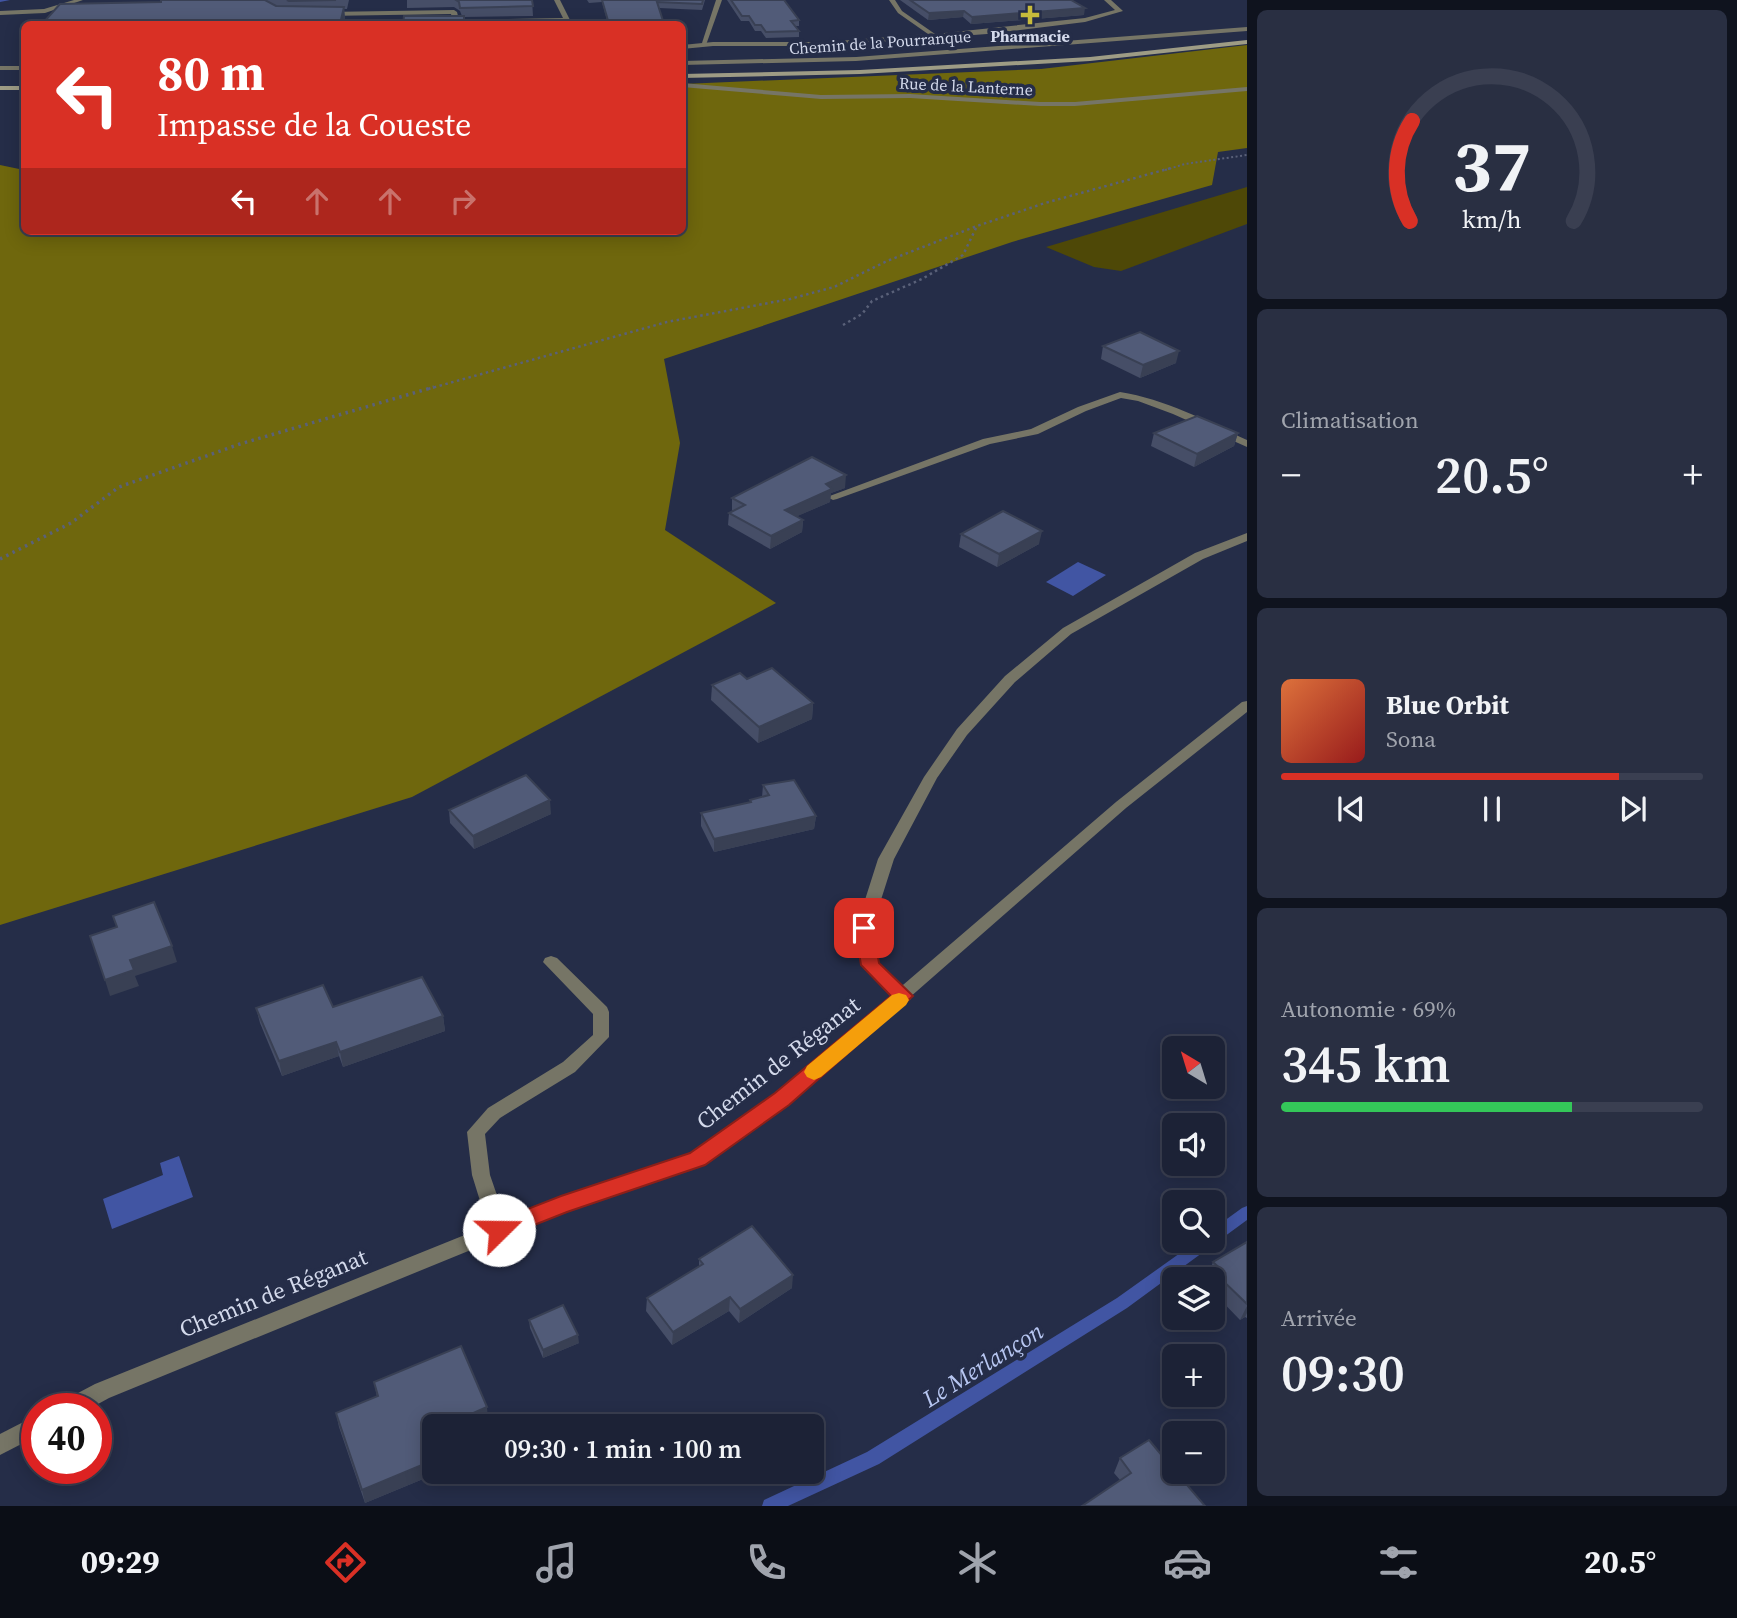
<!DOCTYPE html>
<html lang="fr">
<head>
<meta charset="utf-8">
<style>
  body { margin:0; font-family:"Source Serif 4",serif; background:#292f42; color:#f1f3f6; height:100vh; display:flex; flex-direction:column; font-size:26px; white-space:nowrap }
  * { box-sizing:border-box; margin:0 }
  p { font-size:23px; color:#a0a4ad }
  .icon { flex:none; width:38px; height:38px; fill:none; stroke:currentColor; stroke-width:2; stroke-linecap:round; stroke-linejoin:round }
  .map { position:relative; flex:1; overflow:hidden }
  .details { display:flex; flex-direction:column; gap:10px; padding:10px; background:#0f131e; width:490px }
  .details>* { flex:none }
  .hud { position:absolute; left:21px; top:21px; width:665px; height:214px; border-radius:10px; box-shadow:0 4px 18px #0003,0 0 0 2px #3a3f51; background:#d93025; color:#fff; overflow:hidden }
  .needle { width:46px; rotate:322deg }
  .buttons { position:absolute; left:1162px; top:1036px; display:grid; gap:14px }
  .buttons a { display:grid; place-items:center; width:63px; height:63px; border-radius:10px; background:#1c2236; box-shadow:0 4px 18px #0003,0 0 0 2px #3a3f51; font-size:35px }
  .speed { position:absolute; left:21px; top:1393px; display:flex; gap:14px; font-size:35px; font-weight:700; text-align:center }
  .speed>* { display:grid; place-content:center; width:91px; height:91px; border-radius:50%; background:#1c2236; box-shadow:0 4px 18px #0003,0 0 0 2px #3a3f51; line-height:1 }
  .speed .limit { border:10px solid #d22; background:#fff; color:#111 }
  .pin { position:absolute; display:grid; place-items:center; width:60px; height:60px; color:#fff; margin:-30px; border-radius:14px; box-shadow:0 4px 10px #0006 }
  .me { position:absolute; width:77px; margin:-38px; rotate:68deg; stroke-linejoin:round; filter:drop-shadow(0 0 5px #0008) }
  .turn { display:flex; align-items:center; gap:24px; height:147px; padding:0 21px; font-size:32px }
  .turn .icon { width:91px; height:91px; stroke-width:2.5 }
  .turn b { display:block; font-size:49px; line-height:60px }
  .lanes { display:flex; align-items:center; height:66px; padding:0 21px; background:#0003; justify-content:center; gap:35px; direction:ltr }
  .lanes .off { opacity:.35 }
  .big { font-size:52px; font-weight:600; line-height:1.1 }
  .details .tile { flex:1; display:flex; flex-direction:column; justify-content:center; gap:10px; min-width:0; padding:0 24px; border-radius:10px; background:#292f42 }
  .details .dial { align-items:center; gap:0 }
  .dial svg { height:182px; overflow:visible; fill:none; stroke:#3a3f51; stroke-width:7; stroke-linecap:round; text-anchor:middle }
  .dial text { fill:#f1f3f6; stroke:none }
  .song { display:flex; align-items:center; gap:21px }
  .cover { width:84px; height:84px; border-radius:10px; background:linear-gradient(135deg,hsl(20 70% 55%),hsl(0 70% 35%)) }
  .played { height:7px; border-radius:4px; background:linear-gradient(90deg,#d93025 80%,#3a3f51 80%) }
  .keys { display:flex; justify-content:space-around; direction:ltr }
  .heat { display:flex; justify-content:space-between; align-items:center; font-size:38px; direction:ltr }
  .charge { height:10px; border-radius:5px; background:linear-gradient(90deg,#34c759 69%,#3a3f51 0) }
  .trip { position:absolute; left:422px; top:1414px; width:402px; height:70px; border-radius:10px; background:#1c2236; box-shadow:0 4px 18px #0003,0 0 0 2px #3a3f51; font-weight:600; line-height:70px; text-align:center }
  .tabs { display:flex; height:112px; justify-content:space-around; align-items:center; background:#0b0e16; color:#a0a4ad }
  .tabs .icon { width:49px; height:49px }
  .tabs .selected { color:#d93025 }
  .tabs b { font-size:32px; color:#f1f3f6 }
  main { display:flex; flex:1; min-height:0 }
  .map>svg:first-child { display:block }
  .green { fill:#4e4807 }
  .forest { fill:#6f670d }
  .water { fill:#4155a3 }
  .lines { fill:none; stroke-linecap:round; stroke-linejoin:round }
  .stream { fill:#4155a3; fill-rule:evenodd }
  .path-far2 { stroke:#5a6179; stroke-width:2; stroke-dasharray:2 2.5; stroke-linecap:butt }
  .path-far1 { stroke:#5a6179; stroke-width:2.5; stroke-dasharray:2.5 3.5; stroke-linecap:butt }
  .path { stroke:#5a6179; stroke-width:3.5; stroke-dasharray:2.5 4.5; stroke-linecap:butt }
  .service { fill:#767566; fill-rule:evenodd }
  .minor { fill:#767566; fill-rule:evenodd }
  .tertiary { fill:#767566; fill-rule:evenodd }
  .secondary { fill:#9e9c85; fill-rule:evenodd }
  .wall { fill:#464e67 }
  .shaded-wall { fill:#394054 }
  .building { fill:#515b78; stroke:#394054; stroke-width:2 }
  .route { fill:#d93025; stroke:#8d1f18; stroke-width:2 }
  .slow { fill:#f59e0b }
  .poi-dot { fill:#c7bb3b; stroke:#252d48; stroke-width:2.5 }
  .labels { text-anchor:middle; stroke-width:7; stroke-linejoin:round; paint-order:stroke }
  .far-poi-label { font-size:16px; font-weight:bold; fill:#d3d9eb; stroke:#252d48 }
  .far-street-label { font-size:16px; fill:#d3d9eb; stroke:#252d48 }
  .near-street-label { font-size:23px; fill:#d3d9eb; stroke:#252d48 }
  .near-water-label { font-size:24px; font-style:italic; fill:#b7c6f1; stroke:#252d48 }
</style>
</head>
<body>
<main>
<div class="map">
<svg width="1247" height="1506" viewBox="0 0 1247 1506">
  <rect width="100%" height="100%" fill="#252d48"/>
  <polygon class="green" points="1247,187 1247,224 1121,271 1094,267 1046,247"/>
  <polygon class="forest" points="1247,45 1247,148 1218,152 1212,185 1012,242 664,359 680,443 665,530 776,603 412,797 0,925 0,165 24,170 24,231 682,231 683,84 1041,69"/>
  <g class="water">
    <polygon points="1078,562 1106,575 1073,596 1046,582"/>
    <polygon points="179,1156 193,1197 112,1229 103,1199 163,1175 160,1163"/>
  </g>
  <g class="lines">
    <g class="stream">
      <polygon points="0,0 10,0 0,2"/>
      <polygon points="1247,1206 1247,1220 1127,1308 879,1464 788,1506 762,1506 764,1500 867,1452 1117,1298 1197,1241 1213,1241 1213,1229 1242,1208"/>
    </g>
    <polyline class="path-far2" points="1165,170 1185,164 1247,155"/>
    <g class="path-far1">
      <polyline points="843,325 862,314 872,301 922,279 963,255 977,226 1045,203 1171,168"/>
      <polyline points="428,389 667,322 790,299 834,287 887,261 977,226"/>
    </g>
    <polyline class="path" points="0,559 71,523 119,487 240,444 434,387"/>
    <polygon class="service" points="716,0 722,0 706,45 701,46"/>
    <g class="minor">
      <polygon points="74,0 83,0 45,13 0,15 0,11 44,9"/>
      <polygon points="554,0 560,0 572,24 566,24 565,22 456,24 453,22 451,14 326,16 323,14 326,12 454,10 457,12 459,20 563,18"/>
      <polygon points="889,0 895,0 902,11 935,34 1085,18 1115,10 1104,0 1111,0 1123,11 1085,22 987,34 825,46 713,46 682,49 682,45 713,42 825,42 928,34 898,13"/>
      <polygon points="423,21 425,24 355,24 358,22"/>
      <polygon points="682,83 821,95 910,94 1040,102 1075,102 1247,87 1247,91 1075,106 1040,106 910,98 821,99 682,87"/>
      <path d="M1120 392C1165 399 1206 421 1247 440V447L1173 414 1138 401 1121 398 1086 411 1038 434 990 444 837 499 833 500 827 497 983 439 1031 429 1078 407Z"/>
      <polygon points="1247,533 1247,541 1203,559 1071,634 1015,682 967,735 937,778 894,859 872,928 878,962 912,996 910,1000 904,1002 898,1000 864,969 856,928 878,859 924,777 957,729 1005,676 1063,628 1195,553"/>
      <polygon points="551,956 557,958 607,1007 609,1012 609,1037 575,1072 500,1118 485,1134 490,1175 509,1230 506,1236 499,1238 492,1236 489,1230 472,1175 467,1132 488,1108 563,1062 593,1035 593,1014 543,962 545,958"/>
    </g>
    <g class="tertiary">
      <polygon points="1247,27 1247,31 856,61 682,65 682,61 856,57"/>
      <rect x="0" y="66" width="24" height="4"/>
      <polygon points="1247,701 1247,712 1126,808 788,1104 703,1164 566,1211 109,1398 89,1409 58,1409 61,1402 95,1384 554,1199 691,1153 776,1094 1116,802 1242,702"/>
      <polygon points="37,1415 37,1436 0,1455 0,1434"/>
    </g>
    <g class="secondary">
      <polygon points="1247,40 1247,44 1090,61 860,74 682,78 682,74 860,70 1090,57"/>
      <rect x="0" y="86" width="24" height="4"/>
    </g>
  </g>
  <g class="wall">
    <polygon points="161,0 349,0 347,9 344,9 345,19 344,24 42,24 161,2"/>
    <polygon points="407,0 532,0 533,16 464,17 465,24 460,11 454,7 407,8"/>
    <polygon points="587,0 705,0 702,10 659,8 664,24 608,24 602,2 589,3"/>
    <polygon points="727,0 784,0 799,20 799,26 795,26 799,31 799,37 766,38 761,31 755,31 749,21 741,21"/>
    <polygon points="900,0 1071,0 1084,15 971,24 963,17 928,20"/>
    <polygon points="1103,346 1176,363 1140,378 1101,359"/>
    <polygon points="1154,433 1238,433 1234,446 1194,467 1151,446"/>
    <polygon points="845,488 831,493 830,502 797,516 803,520 802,532 770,549 728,525 729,513 733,511 732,510 732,498"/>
    <polygon points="961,534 1039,544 997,567 959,547"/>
    <polygon points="747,679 813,703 812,719 758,743 711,700 712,685"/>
    <polygon points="763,785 816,816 814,829 714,852 701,826 701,813 750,802 750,800 762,797"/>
    <polygon points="449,810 551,814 474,849 450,823"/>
    <polygon points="333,1007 443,1016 445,1031 343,1067 339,1056 282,1076 260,1023 256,1008"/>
    <polygon points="1247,1242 1247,1318 1245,1317 1240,1320 1213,1292 1215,1286 1213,1283 1213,1279 1209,1279 1207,1277 1213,1262"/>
    <polygon points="699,1259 792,1288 739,1323 729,1311 672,1345 646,1311 647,1298 699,1266"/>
    <polygon points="529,1320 579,1343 543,1358 530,1328"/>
    <polygon points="374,1382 488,1421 476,1426 434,1426 434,1472 440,1472 365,1503 339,1427 336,1413 377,1397"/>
    <polygon points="1120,1458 1174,1470 1120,1480 1114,1473"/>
  </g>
  <g class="shaded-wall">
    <polygon points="344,7 345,19 344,24 340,24"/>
    <polygon points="1085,8 1084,15 971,24 972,17"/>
    <polygon points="964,11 963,17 928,20 929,13"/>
    <polygon points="24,50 24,63 23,63 20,51"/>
    <polygon points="1179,351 1176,363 1140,378 1143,365"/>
    <polygon points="1238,433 1234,446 1194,467 1197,454"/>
    <polygon points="846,475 845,488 831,493 830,502 784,522 785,510 826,484"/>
    <polygon points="803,520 802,532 770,549 771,536"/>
    <polygon points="1042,531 1039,544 997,567 999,554"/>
    <polygon points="813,703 812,719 758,743 759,727"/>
    <polygon points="550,800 551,814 474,849 473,836"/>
    <polygon points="816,816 814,829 714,852 714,839"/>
    <polygon points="172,946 177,962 135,976 139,986 110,996 105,980 130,960"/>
    <polygon points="443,1016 445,1031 343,1067 340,1052"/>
    <polygon points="336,1042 339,1056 282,1076 279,1061"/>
    <polygon points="793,1275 792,1288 739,1323 740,1309"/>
    <polygon points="730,1297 729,1311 672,1345 673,1332"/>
    <polygon points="1247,1306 1247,1313 1245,1317 1240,1320"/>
    <polygon points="578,1335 579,1343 543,1358 543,1350"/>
    <polygon points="487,1407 488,1421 476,1426 444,1426"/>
    <polygon points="434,1460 434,1472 440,1472 365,1503 362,1490"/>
  </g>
  <g class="building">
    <polygon points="161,0 265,0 276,6 344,7 340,24 42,24 60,4 161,2"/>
    <polygon points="287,0 336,0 289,1"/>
    <polygon points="456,0 532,0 533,6 460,8 459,2"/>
    <polygon points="602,0 703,0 702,4 657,2 664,24 609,24"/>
    <polygon points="731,0 784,0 799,20 791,21 799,31 766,32 761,25 755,25 749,16 742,16"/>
    <polygon points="910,0 1071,0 1085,8 972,17 964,11 929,13"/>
    <polygon points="404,16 464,16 464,24 403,24"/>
    <polygon points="1140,332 1179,351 1143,365 1103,346"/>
    <polygon points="1197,416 1238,433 1197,454 1154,433"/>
    <polygon points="812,457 846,475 826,484 832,489 785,510 803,520 771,536 729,513 745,505 732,498"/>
    <polygon points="1003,511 1042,531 999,554 961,534"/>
    <polygon points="772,668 813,703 759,727 712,685 740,673 747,679"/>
    <polygon points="526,775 550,800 473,836 449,810"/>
    <polygon points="794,780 816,816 714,839 701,813 751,802 750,800 769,795 763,785"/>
    <polygon points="154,902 172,946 130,960 134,970 105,980 90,936 117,927 113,916"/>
    <polygon points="422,977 443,1016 340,1052 336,1042 279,1061 256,1008 323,985 333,1007"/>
    <polygon points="752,1226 793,1275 740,1309 730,1297 673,1332 647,1298 703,1264 699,1259"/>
    <polygon points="1247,1242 1247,1304 1219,1277 1225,1273 1213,1262"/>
    <polygon points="563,1305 578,1335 543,1350 529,1320"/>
    <polygon points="461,1346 487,1407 444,1426 434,1426 434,1460 362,1490 336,1413 378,1396 374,1382"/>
    <polygon points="1149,1440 1174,1470 1174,1472 1176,1472 1205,1506 1082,1506 1131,1473 1120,1458"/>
  </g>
  <polygon class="route" points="864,921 871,923 873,928 879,963 913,996 789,1105 705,1165 567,1212 499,1239 492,1236 489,1230 492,1223 561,1196 690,1153 775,1093 891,996 861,965 855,928 858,923"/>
  <polygon class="slow" points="899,993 906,995 909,1000 906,1005 821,1077 814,1080 807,1077 804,1072 807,1066 892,995"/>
  <path class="poi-dot" d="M1026.5 4.5h7v7h7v7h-7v7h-7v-7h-7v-7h7z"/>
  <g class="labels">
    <g class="far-poi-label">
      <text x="1030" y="42">Pharmacie</text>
    </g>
    <g class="far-street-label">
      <text transform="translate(880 42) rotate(-4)" y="6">Chemin de la Pourranque</text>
      <text transform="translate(966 86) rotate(3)" y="6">Rue de la Lanterne</text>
    </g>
    <g class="near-street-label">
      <text transform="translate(778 1063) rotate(-38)" y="8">Chemin de Réganat</text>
      <text transform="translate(273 1293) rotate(-22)" y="8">Chemin de Réganat</text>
    </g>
    <g class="near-water-label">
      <text transform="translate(983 1365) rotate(-32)" y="8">Le Merlançon</text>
    </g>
  </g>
</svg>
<div class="buttons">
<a><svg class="needle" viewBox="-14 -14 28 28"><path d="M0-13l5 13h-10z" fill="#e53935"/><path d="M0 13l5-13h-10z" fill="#a0a4ad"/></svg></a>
<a><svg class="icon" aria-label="sound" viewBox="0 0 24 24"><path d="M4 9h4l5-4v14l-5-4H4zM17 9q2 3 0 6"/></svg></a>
<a><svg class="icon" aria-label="search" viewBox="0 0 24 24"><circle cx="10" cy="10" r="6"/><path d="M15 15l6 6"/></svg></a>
<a><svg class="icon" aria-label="layers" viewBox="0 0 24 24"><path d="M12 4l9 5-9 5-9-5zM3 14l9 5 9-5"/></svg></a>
<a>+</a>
<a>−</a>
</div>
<div class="speed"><div class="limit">40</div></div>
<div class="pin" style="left:864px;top:928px;background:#d93025"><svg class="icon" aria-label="arrive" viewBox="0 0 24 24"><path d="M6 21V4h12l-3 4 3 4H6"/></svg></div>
<svg class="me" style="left:499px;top:1230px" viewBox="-20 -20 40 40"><circle r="19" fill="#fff"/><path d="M0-13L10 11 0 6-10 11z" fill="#d93025"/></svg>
<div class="trip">09:30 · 1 min · 100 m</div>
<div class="hud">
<div class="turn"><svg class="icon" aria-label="left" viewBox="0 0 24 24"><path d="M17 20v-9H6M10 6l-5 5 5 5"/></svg><div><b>80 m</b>Impasse de la Coueste</div></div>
<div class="lanes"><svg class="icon" aria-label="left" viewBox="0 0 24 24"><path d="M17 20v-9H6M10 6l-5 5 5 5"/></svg><svg class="icon off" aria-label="ahead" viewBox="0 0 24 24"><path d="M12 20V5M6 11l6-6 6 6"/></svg><svg class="icon off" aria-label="ahead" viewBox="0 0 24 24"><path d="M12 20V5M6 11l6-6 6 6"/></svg><svg class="icon off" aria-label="right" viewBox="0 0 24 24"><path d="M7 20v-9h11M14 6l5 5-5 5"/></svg></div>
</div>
</div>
<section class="details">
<div class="tile dial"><svg viewBox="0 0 100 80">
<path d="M14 69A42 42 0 1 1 86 69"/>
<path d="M14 69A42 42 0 0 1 15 25" stroke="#d93025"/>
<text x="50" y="56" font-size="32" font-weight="700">37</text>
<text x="50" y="72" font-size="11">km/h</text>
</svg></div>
<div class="tile"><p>Climatisation</p>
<div class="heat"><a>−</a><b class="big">20.5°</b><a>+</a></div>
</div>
<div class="tile">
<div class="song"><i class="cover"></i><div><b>Blue Orbit</b><p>Sona</p></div></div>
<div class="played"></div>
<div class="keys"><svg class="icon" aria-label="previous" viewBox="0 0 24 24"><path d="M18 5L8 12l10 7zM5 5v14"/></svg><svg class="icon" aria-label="pause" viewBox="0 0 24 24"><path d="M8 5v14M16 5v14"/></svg><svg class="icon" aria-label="next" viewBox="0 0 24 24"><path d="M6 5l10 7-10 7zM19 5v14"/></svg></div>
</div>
<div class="tile"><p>Autonomie · 69%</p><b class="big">345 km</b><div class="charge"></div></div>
<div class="tile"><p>Arrivée</p><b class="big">09:30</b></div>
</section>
</main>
<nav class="tabs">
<b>09:29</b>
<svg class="icon selected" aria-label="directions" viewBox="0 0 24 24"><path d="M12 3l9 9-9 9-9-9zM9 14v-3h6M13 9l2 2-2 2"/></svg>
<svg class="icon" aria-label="music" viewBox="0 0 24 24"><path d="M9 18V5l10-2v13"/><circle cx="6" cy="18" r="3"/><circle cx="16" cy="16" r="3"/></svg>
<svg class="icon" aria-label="phone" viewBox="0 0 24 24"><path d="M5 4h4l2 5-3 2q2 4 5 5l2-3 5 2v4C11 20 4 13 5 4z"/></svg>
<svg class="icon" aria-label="climate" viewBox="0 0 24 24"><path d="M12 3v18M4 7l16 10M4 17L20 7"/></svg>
<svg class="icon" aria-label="car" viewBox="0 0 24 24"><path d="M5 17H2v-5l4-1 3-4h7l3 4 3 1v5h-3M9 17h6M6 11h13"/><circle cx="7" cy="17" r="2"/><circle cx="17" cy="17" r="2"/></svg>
<svg class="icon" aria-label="filters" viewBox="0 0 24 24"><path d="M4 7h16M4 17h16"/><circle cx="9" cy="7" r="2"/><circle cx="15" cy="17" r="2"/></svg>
<b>20.5°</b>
</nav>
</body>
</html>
